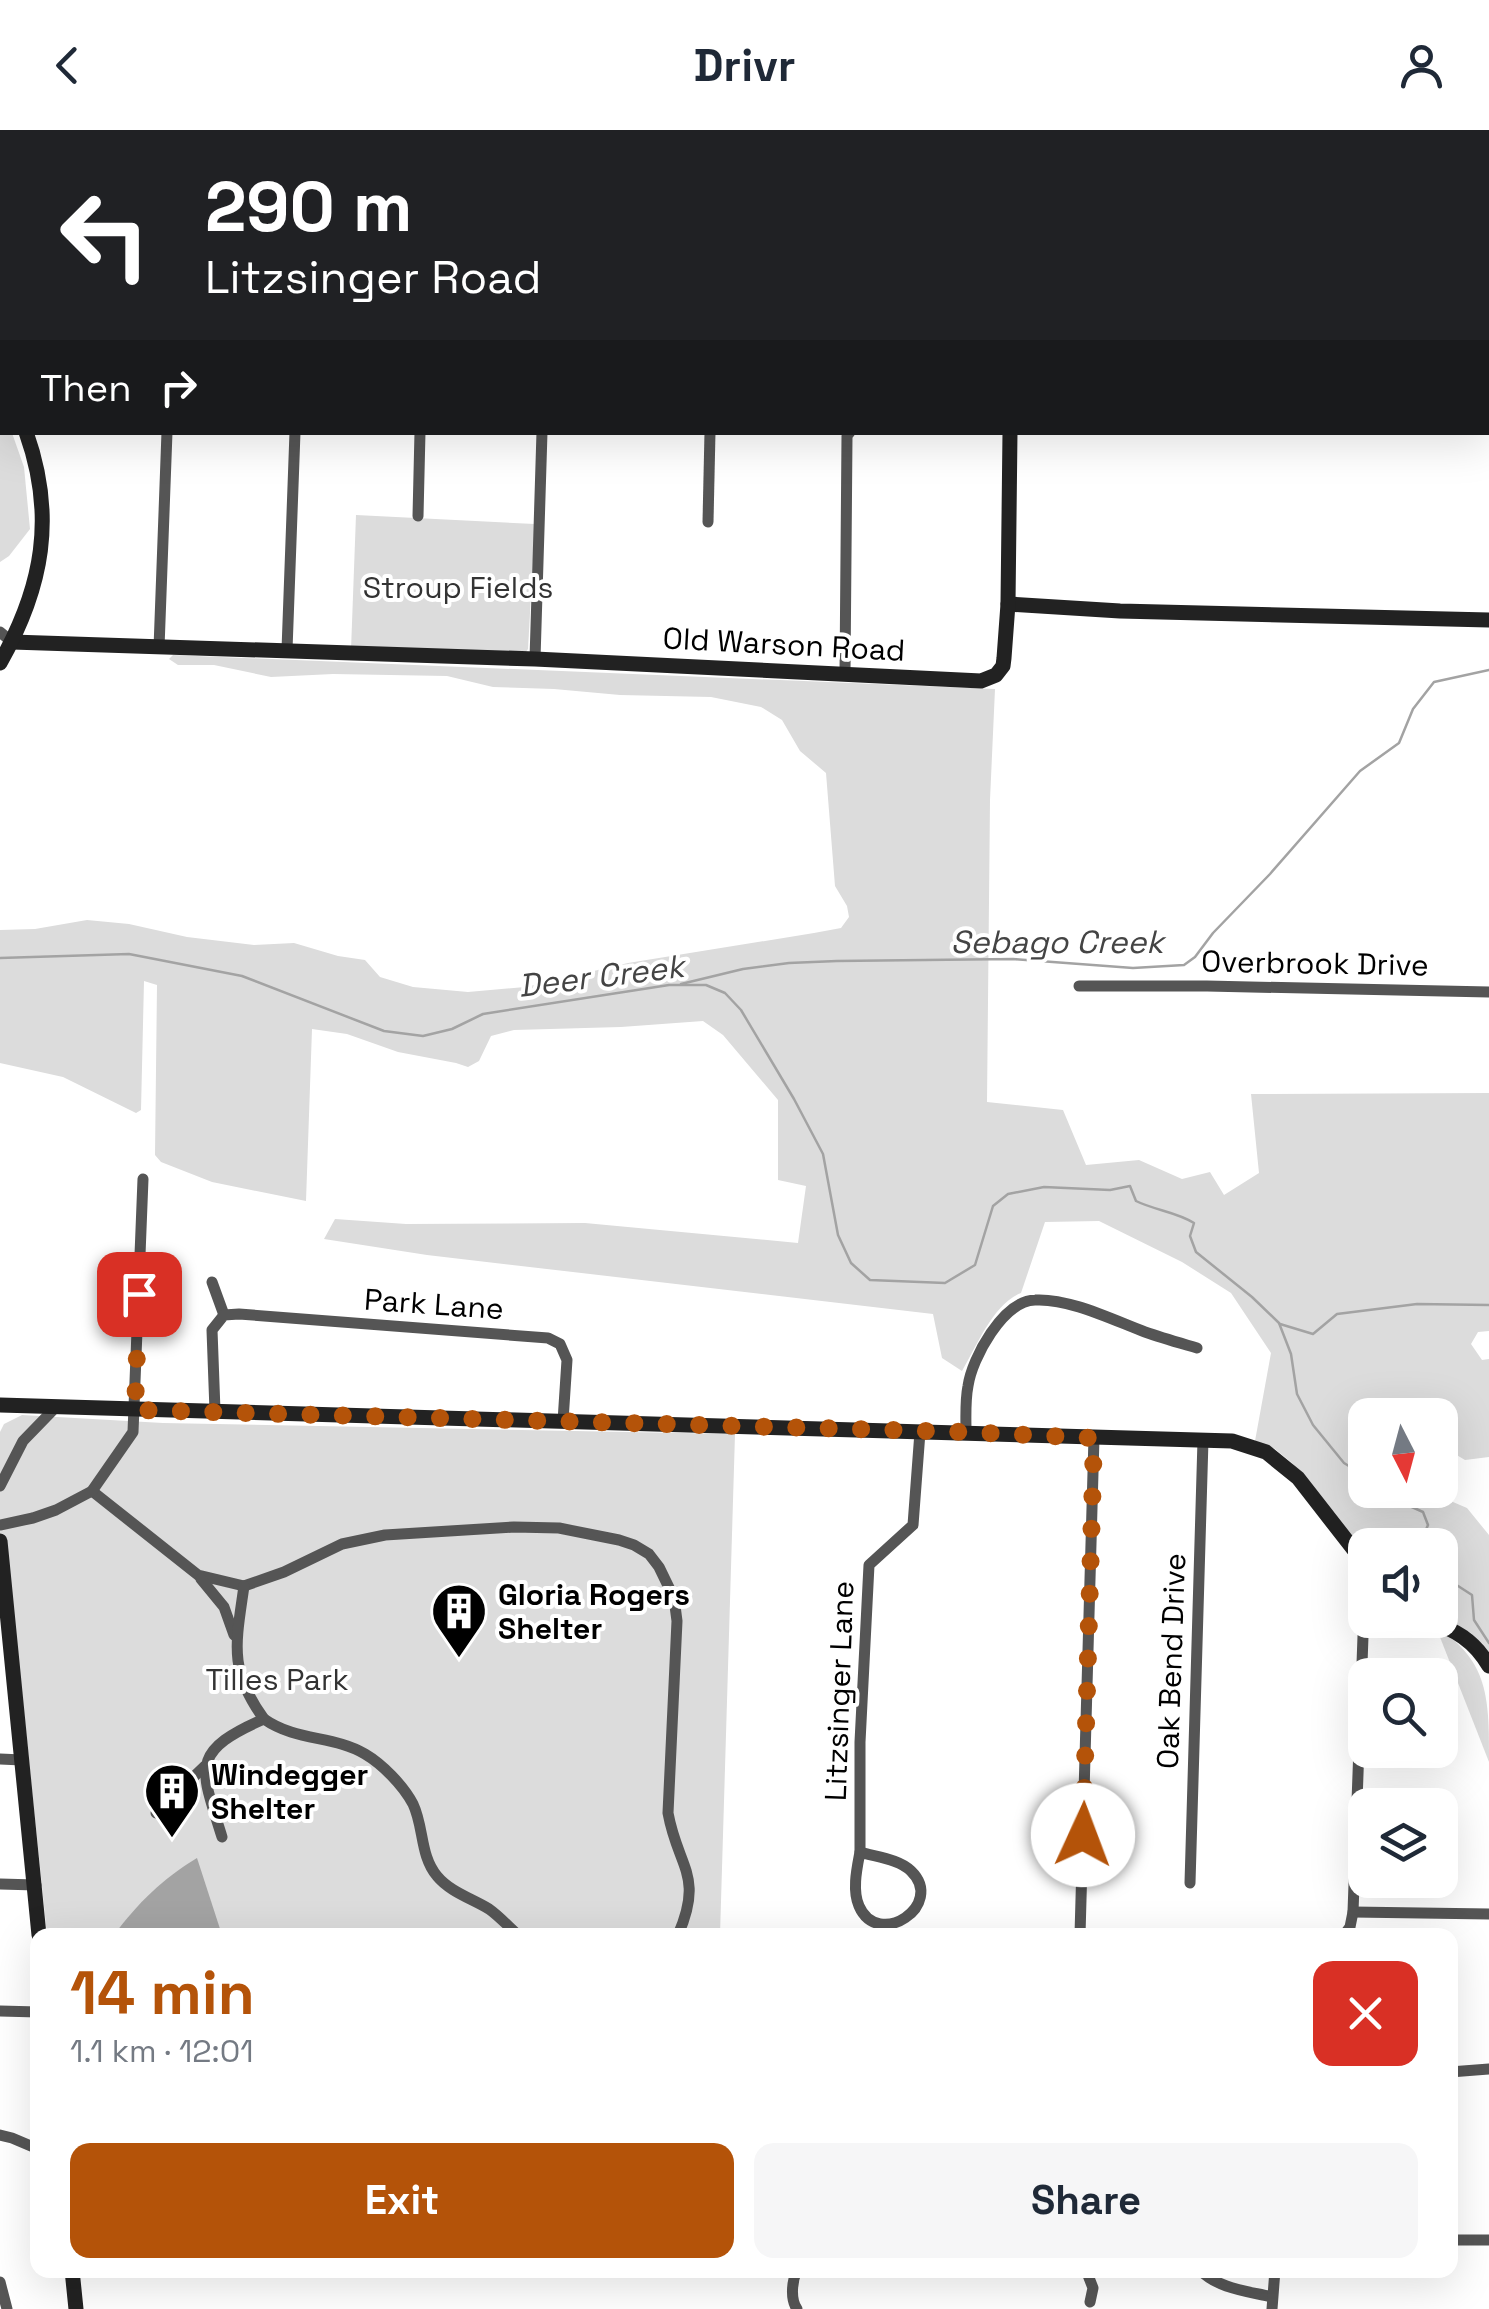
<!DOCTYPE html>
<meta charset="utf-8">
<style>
body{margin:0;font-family:"Space Grotesk",sans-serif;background:#f6f6f7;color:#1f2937;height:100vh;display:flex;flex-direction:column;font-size:38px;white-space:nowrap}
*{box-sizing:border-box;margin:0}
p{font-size:32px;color:#747a83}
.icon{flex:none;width:55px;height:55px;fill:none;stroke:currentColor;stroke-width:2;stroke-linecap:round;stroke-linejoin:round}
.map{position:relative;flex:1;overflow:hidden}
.details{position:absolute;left:30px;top:1798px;width:1428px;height:350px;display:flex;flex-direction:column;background:#fff;border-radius:20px;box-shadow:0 10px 40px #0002}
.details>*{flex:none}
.guide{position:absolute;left:0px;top:0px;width:1490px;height:305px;box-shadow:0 10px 40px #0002;background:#202124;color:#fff;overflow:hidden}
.needle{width:65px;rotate:174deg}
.fabs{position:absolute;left:1348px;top:1268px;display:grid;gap:20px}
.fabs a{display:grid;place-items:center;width:110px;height:110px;border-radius:20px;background:#fff;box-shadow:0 10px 40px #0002;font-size:50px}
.pin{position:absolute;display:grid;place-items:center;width:85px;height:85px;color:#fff;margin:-42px;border-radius:20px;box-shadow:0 5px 15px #0006}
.me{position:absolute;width:110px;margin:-55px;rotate:2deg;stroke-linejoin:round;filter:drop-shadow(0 0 8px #0008)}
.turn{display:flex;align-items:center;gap:35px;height:210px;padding:0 40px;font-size:45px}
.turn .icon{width:130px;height:130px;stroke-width:2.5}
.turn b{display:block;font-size:70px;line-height:85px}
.then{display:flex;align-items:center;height:95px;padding:0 40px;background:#0003;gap:20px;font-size:38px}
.round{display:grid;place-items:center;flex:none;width:105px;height:105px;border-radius:20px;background:#f6f6f7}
.head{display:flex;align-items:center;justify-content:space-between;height:170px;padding:0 40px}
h1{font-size:60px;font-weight:700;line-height:75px;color:#b45309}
.button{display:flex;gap:20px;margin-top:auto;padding:20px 40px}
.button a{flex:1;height:115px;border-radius:20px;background:#b45309;color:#fff;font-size:40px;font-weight:700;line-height:115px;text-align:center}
.button a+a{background:#f6f6f7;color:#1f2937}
header{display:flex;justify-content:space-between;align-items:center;height:130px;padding:0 40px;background:#fff;font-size:45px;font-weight:700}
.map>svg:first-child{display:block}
.green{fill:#dcdcdc}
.water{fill:#a3a3a3}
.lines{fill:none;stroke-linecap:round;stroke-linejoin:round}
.stream{stroke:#a3a3a3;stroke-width:2.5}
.street{stroke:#555;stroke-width:11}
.secondary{stroke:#222;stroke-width:15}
.route{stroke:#b45309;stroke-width:18;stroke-dasharray:0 32.4}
.labels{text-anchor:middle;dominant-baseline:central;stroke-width:8;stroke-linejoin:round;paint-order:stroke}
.park-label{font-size:30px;fill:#333;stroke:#fff}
.street-label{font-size:30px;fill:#000;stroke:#fff}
.poi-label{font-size:30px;font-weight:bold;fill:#000;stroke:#fff;text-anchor:start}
.water-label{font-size:32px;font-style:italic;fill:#444;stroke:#fff}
</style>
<header><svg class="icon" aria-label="back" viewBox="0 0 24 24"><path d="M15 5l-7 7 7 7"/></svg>Drivr<svg class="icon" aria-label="person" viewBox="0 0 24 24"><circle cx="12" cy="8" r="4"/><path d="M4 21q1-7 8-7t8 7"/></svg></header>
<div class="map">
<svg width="1489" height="2179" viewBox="0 0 1489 2179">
<rect width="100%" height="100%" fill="#fff"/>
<g class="green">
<path d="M0,281L2,286V302L12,303L24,337L30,399L9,426L0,432Z"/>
<path d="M356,385L535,394L528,519L523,526L351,520Z"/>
<path d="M173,525L995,559L990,670L987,972L1063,980L1086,1035L1139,1030L1182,1049L1210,1042L1224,1065L1259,1043L1251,964L1489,963V1201L1478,1202L1471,1214L1482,1230L1489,1229V1327L1465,1330L1445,1318L1440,1319V1285H1365V1360H1430L1432,1363L1467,1378L1489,1405V1527L1471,1503L1440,1488V1415H1365V1426L1292,1333L1275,1319L1255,1311L1271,1223L1231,1163L1182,1132L1099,1091L1045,1092L1021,1163C993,1174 977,1216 962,1241L942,1228L933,1184L427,1125L324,1109L335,1089L406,1094L585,1093L798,1113L806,1056L778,1050V970L723,905L703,891L621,897L514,900L491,906L479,931L468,937L456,933L398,922L347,904L312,899L306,1071L212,1052L161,1032L155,1025L157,855L144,851L141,980L136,983L63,947L0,933V800L35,799L87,790L129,794L187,807L254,815L294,813L338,826L365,830L380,847L413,857L468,862L525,857L628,833L814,803L841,798L849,787L847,776L835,756L826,643L800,621L782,590L761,577L711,567L620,565L554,559L493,557L447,546L333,544L271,547L214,535H178L169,529Z"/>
<path d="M22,1285L163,1293L735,1304L720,1805H47L17,1514L0,1411V1302L4,1294Z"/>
<path d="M1436,1497C1489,1531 1489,1568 1489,1632Z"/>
</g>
<path class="water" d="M197,1728L222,1805H114C138,1773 162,1749 197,1728Z"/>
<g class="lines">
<g class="stream">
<path d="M0,828L129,824L242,846L384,901L423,906L452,899L483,884L669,855H706L725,863L741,880L794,969L823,1024L838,1105L851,1133L870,1150L945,1153L975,1135L993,1076L1008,1064L1044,1057L1110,1060L1130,1056L1136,1071C1154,1080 1177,1082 1194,1093L1190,1106L1196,1122L1252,1167L1279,1193L1291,1224L1297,1264L1313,1295L1344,1333L1365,1346"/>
<path d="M681,854L743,839L789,833L837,831L1013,829L1133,838L1184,835L1195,827L1213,803L1270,744L1360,641L1399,613L1413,579L1434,552L1489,540"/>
<path d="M1280,1194L1313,1204L1337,1184L1417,1174L1489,1175"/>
<path d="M1385,1360L1394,1369L1423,1382L1428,1395L1422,1409V1415"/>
<path d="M1440,1440L1455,1454L1472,1465L1474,1490L1489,1513"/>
</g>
<g class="street">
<path d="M39,2V0"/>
<path d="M178,2V0"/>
<path d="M307,2V0"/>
<path d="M552,2V0"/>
<path d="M690,2V0"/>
<path d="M884,2L885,0"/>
<path d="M1249,2V0"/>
<path d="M1396,2V0"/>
<path d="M1488,251H1489"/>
<path d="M418,386L420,302"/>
<path d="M708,392L710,302"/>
<path d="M0,502L12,512"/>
<path d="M159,518L167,302"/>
<path d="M287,520L295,302"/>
<path d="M535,529L542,302"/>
<path d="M845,543L847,306L850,302"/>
<path d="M1079,856H1207L1489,862"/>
<path d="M212,1152L224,1185"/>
<path d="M215,1281L212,1200L224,1185L239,1184L548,1208L560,1214L567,1230L563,1291"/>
<path d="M966,1302C966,1287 965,1271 968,1256C972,1228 1003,1171 1035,1170C1069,1168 1113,1190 1145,1202C1162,1208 1180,1213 1197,1218"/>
<path d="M0,1356L23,1311L56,1277"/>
<path d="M92,1361L198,1445L244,1456L284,1442L342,1414L385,1405L514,1397L559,1398L619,1410L634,1415L649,1424L659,1437L674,1468L677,1491L668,1683C678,1738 704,1745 678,1805"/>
<path d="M0,1395L33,1388L56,1380L92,1361L133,1302L143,1049"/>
<path d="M201,1449L224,1477L234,1505"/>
<path d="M264,1589C297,1612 333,1605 365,1624C382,1634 403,1655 413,1674C424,1697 420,1726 437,1746C450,1762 473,1769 489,1779C499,1786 509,1797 518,1805"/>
<path d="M0,1629L22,1630"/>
<path d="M156,1683L205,1636"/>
<path d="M222,1707C201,1639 188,1622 264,1589C228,1540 236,1513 244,1456"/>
<path d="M860,1722V1612L869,1435L913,1395L920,1302"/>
<path d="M860,1722C876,1727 899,1729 911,1741C946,1775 878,1820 859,1776C852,1760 857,1738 860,1722Z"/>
<path d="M1190,1753L1203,1310"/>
<path d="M0,1754L36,1755"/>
<path d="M1353,1782L1489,1784"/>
<path d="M1080,1805L1094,1307"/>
<path d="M1344,1805L1350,1797L1353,1782L1365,1451"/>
<path d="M0,1881L38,1882"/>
<path d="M1450,1942L1489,1939"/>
<path d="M0,2005L12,2008L38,2019"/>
<path d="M1450,2110H1489"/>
<path d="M1086,2140L1093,2158L1090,2172"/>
<path d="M1200,2140C1219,2159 1247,2161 1272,2167"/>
<path d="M0,2152L7,2179"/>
<path d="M797,2179C790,2169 792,2151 797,2140"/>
<path d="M1272,2179L1275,2140"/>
</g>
<g class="secondary">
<path d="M1018,2V0"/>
<path d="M0,255L2,259"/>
<path d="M1008,474L1120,481L1489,490"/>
<path d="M12,512L535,529L981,551L996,545L1003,536L1004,528L1008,474L1010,302"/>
<path d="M0,533C43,457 56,386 26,302"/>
<path d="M0,1275L1232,1311L1266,1322L1298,1348L1365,1434"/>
<path d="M0,1411L39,1805"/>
<path d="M1428,1490C1455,1500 1474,1510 1489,1536"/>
<path d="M72,2140L76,2179"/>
</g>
</g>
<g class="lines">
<path class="route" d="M139,1164L135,1280L966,1302L1094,1308L1083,1705"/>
</g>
<defs>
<g id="building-pin" transform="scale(2.875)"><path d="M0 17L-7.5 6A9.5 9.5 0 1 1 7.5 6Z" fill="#000" stroke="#fff"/><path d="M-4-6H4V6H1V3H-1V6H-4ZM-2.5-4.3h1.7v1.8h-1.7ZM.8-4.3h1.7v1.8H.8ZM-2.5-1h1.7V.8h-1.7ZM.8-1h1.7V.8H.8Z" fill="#fff"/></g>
</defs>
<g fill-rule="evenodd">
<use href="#building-pin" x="459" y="1481"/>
<use href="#building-pin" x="172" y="1661"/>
</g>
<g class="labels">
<g class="park-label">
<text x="458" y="457">Stroup Fields</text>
<text x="277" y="1549">Tilles Park</text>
</g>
<g class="street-label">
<text transform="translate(784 514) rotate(3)">Old Warson Road</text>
<text transform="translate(1315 833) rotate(1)">Overbrook Drive</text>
<text transform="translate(434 1174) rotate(4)">Park Lane</text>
<text transform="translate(1171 1531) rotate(-88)">Oak Bend Drive</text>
<text transform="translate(839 1561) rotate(-88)">Litzsinger Lane</text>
</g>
<g class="poi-label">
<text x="498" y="1464">Gloria Rogers<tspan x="498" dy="34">Shelter</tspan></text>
<text x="211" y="1644">Windegger<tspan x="211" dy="34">Shelter</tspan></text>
</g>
<g class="water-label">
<text x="1057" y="812">Sebago Creek</text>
<text transform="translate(601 846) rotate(-7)">Deer Creek</text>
</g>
</g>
</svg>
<div class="fabs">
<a><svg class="needle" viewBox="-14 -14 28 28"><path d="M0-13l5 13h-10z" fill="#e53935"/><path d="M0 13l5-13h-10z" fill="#747a83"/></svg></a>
<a><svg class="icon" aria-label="sound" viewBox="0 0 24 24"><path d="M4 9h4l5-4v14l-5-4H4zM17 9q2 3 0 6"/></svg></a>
<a><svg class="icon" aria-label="search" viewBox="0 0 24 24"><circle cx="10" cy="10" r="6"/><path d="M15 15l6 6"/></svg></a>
<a><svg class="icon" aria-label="layers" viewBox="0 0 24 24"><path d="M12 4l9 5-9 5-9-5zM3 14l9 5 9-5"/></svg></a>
</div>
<div class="pin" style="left:139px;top:1164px;background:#d93025"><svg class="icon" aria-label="arrive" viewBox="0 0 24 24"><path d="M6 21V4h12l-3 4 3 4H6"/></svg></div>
<svg class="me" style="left:1083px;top:1705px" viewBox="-20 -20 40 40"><circle r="19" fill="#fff"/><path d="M0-13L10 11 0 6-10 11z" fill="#b45309"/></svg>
<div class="guide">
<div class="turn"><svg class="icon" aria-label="left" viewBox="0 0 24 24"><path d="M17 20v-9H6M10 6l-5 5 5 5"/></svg><div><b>290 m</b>Litzsinger Road</div></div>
<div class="then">Then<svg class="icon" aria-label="right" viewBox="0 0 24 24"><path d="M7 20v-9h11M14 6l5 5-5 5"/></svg></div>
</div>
<section class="details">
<div class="head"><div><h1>14 min</h1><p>1.1 km · 12:01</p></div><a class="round" style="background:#d93025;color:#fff"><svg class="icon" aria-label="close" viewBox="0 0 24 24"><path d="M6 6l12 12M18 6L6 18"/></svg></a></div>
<div class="button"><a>Exit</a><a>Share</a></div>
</section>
</div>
